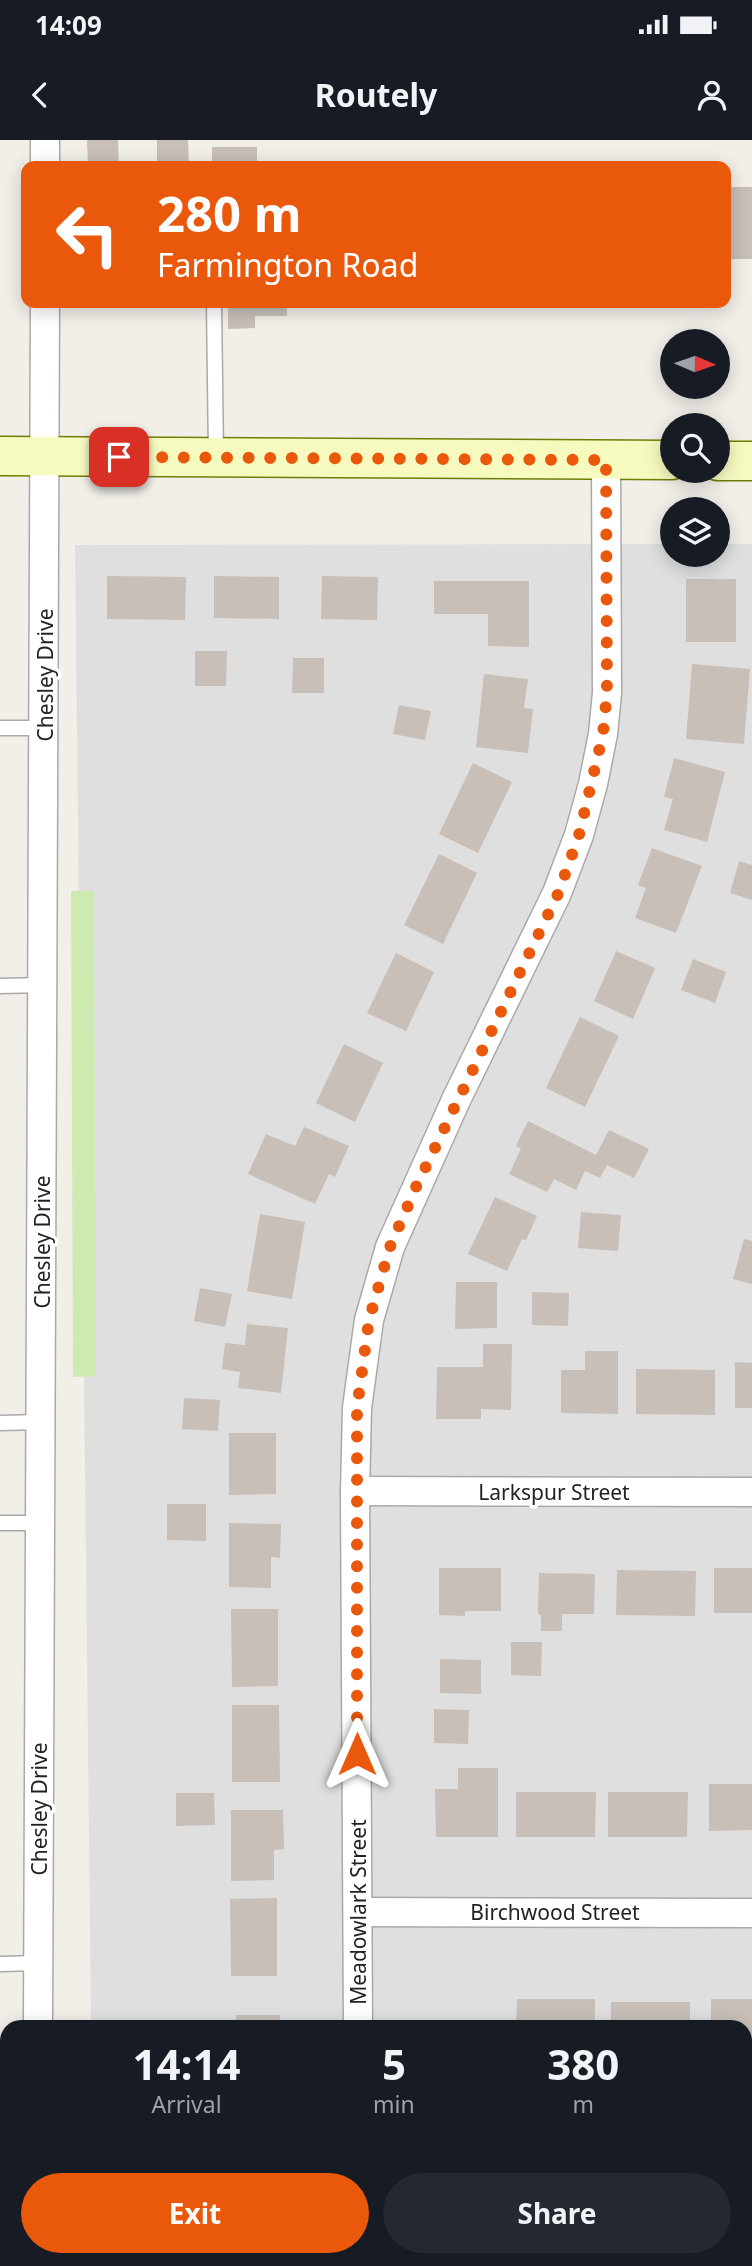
<!DOCTYPE html>
<style>
body{margin:0;font-family:"Noto Sans",sans-serif;background:#242831;color:#f1f3f6;height:100vh;display:flex;flex-direction:column;font-size:26px;white-space:nowrap}
*{box-sizing:border-box;margin:0}
p{font-size:23px;color:#9ea1a6}
.icon{flex:none;width:38px;height:38px;fill:none;stroke:currentColor;stroke-width:2;stroke-linecap:round;stroke-linejoin:round}
.map{position:relative;flex:1;overflow:hidden}
.sheet{position:absolute;left:0px;top:1880px;width:752px;height:247px;display:flex;flex-direction:column;background:#171b24;border-radius:21px 21px 0 0;box-shadow:0 4px 18px #0003}
.sheet>*{flex:none}
.banner{position:absolute;left:21px;top:21px;width:710px;height:147px;border-radius:14px;box-shadow:0 4px 18px #0003;background:#ea580c;color:#fff;overflow:hidden}
.needle{width:46px;rotate:92deg}
.controls{position:absolute;left:660px;top:189px;display:grid;gap:14px}
.controls a{display:grid;place-items:center;width:70px;height:70px;border-radius:50%;background:#171b24;box-shadow:0 4px 18px #0003;font-size:35px}
.pin{position:absolute;display:grid;place-items:center;width:60px;height:60px;color:#fff;margin:-30px;border-radius:14px;box-shadow:0 4px 10px #0006}
.me{position:absolute;width:77px;margin:-38px;rotate:0deg;stroke-linejoin:round;filter:drop-shadow(0 0 5px #0008)}
.turn{display:flex;align-items:center;gap:24px;height:147px;padding:0 21px;font-size:32px}
.turn .icon{width:91px;height:91px;stroke-width:2.5}
.turn b{display:block;font-size:49px;line-height:60px}
.eta{display:flex;justify-content:space-evenly;align-items:center;height:119px;text-align:center}
.eta b{font-size:42px;font-weight:700;line-height:49px}
.cta{display:flex;gap:14px;margin-top:auto;padding:14px 21px}
.cta a{flex:1;height:80px;border-radius:42px;background:#ea580c;color:#fff;font-size:28px;font-weight:700;line-height:80px;text-align:center}
.cta a+a{background:#242831;color:#f1f3f6}
.status{display:flex;justify-content:space-between;align-items:center;height:49px;padding:0 35px;background:#171b24;direction:ltr}
.status svg{height:19px;fill:currentColor}
header{display:flex;justify-content:space-between;align-items:center;height:91px;padding:0 21px;background:#171b24;font-size:32px;font-weight:700}
.map>svg:first-child{display:block}
.residential{fill:#e0dfdf}
.grass{fill:#cdebb0}
.building{fill:#c7bfb8}
.lines{fill:none;stroke-linecap:round;stroke-linejoin:round}
.service-casing{stroke:#a9a9a9;stroke-width:17}
.minor-casing{stroke:#a9a9a9;stroke-width:31}
.secondary-casing{stroke:#707d05;stroke-width:41}
.service{stroke:#fff;stroke-width:14}
.minor{stroke:#fff;stroke-width:28}
.secondary{stroke:#f7fabf;stroke-width:38}
.route{stroke:#ea580c;stroke-width:12;stroke-dasharray:0 21.6}
.labels{text-anchor:middle;dominant-baseline:central;stroke-width:7;stroke-linejoin:round;paint-order:stroke}
.street-label{font-size:21px;fill:#222;stroke:#fff}
</style>
<div class="status"><b>14:09</b><svg viewBox="0 0 49 12"><path d="M0 12V9h3v3zM5 12V6h3v6zM10 12V3h3v9zM15 12V0h3v12zM26 1h20v11H26zM47 4h2v5h-2z"/></svg></div>
<header><svg class="icon" aria-label="back" viewBox="0 0 24 24"><path d="M15 5l-7 7 7 7"/></svg>Routely<svg class="icon" aria-label="person" viewBox="0 0 24 24"><circle cx="12" cy="8" r="4"/><path d="M4 21q1-7 8-7t8 7"/></svg></header>
<div class="map">
<svg width="752" height="2126" viewBox="0 0 752 2126">
<rect width="100%" height="100%" fill="#f2efe9"/>
<path class="residential" d="M672,404V415H718V404H752V2126H93V2119H746V1886H91L75,405Z"/>
<path class="grass" d="M71,751H94L96,1236L73,1237Z"/>
<g class="building">
<path d="M87,0H118L119,26H88Z"/>
<path d="M157,0H188L189,26H157Z"/>
<rect x="212" y="7" width="45" height="19"/>
<rect x="726" y="47" width="26" height="72"/>
<path d="M228,163H287V176H255V188L228,189Z"/>
<path d="M107,436L186,437L185,480L107,479Z"/>
<path d="M214,436L279,437V479L214,478Z"/>
<path d="M322,436L378,437L377,480L321,479Z"/>
<rect x="686" y="439" width="50" height="63"/>
<path d="M434,441H529V507L488,506V474H434Z"/>
<path d="M195,511H227L226,546H195Z"/>
<path d="M293,518H324V553H292Z"/>
<path d="M692,524L750,529L744,604L686,599Z"/>
<path d="M484,534L528,539L524,568L533,569L528,613L476,607Z"/>
<path d="M399,565L431,571L425,600L393,594Z"/>
<path d="M674,618L725,632L707,702L664,690L673,659L664,657Z"/>
<path d="M473,623L512,642L478,713L439,694Z"/>
<path d="M652,708L702,726L676,793L635,778L646,748L638,745Z"/>
<path d="M439,714L477,733L443,804L404,785Z"/>
<path d="M739,721L752,725V760L730,753Z"/>
<path d="M616,811L655,828L633,879L594,861Z"/>
<path d="M396,813L434,832L406,891L367,873Z"/>
<path d="M693,819L726,832L715,863L681,850Z"/>
<path d="M580,877L619,896L585,967L546,948Z"/>
<path d="M344,904L383,923L355,982L316,963Z"/>
<path d="M528,981L596,1015L609,990L649,1009L634,1038L607,1025L600,1038L585,1031L576,1050L554,1039L547,1052L509,1034L521,1009L516,1006Z"/>
<path d="M304,987L349,1006L335,1037L329,1034L315,1064L248,1034L266,994L295,1006Z"/>
<path d="M495,1057L537,1076L526,1100L522,1099L507,1131L468,1114Z"/>
<path d="M581,1072L621,1075L618,1111L578,1108Z"/>
<path d="M260,1074L305,1082L292,1159L247,1151Z"/>
<path d="M744,1099L752,1101V1144L733,1139Z"/>
<path d="M456,1142H497V1188L455,1189Z"/>
<path d="M200,1148L232,1154L225,1187L194,1181Z"/>
<path d="M532,1152L569,1153L568,1186L532,1185Z"/>
<path d="M247,1184L288,1188L281,1253L238,1248L240,1232L222,1229L225,1203L245,1205Z"/>
<path d="M483,1204H512L511,1270L481,1269V1279H436L437,1227H483Z"/>
<path d="M585,1211H618V1274L561,1273V1230H585Z"/>
<path d="M735,1222L752,1223V1268H735Z"/>
<path d="M636,1229L715,1230V1275L636,1274Z"/>
<path d="M184,1258L220,1260L218,1291L182,1289Z"/>
<path d="M229,1293H276V1354L229,1355Z"/>
<path d="M167,1364H206V1401L167,1400Z"/>
<path d="M229,1383L281,1384L280,1418L271,1417V1448L229,1447Z"/>
<path d="M439,1428H501V1471H465V1476L439,1475Z"/>
<rect x="714" y="1428" width="38" height="45"/>
<path d="M617,1430L696,1431L695,1476L616,1475Z"/>
<path d="M539,1433L595,1434L594,1474H562V1491H541V1475L538,1474Z"/>
<path d="M231,1469H278V1546L232,1547Z"/>
<path d="M511,1502H542L541,1536L511,1535Z"/>
<path d="M440,1519L481,1520V1554L440,1553Z"/>
<path d="M232,1565H279L280,1642H232Z"/>
<path d="M434,1569L469,1570L468,1604L434,1603Z"/>
<path d="M458,1628H498V1697H436L435,1649H458Z"/>
<path d="M709,1644H752V1690L709,1691Z"/>
<path d="M516,1652H596L595,1697H516Z"/>
<path d="M608,1652H688L687,1697H608Z"/>
<path d="M176,1653H214L215,1685L176,1686Z"/>
<path d="M231,1670H283L284,1709L274,1710V1740L231,1741Z"/>
<path d="M277,1758V1836H231L230,1759Z"/>
<path d="M517,1859H595V1886H516Z"/>
<path d="M711,1859H752V1904H746V1886H711Z"/>
<rect x="611" y="1862" width="79" height="24"/>
<rect x="236" y="1875" width="44" height="11"/>
<rect x="746" y="2070" width="6" height="45"/>
<rect x="232" y="2119" width="44" height="7"/>
</g>
<g class="lines">
<g class="service-casing">
<g id="service">
<path d="M214,163L216,316"/>
<path d="M0,588H44"/>
<path d="M0,846L43,845"/>
<path d="M0,1283L41,1282"/>
<path d="M0,1383H41"/>
<path d="M0,1824L39,1823"/>
<path d="M0,1912H7"/>
</g>
</g>
<g class="minor-casing">
<g id="minor">
<path d="M45,0V26"/>
<path d="M355,1351L752,1352"/>
<path d="M358,1772L752,1773"/>
<path d="M38,1886L45,163"/>
<path d="M358,1886L355,1351L357,1268L369,1180L390,1107L456,960L557,753L579,695L593,644L603,594L607,553L606,320"/>
<path d="M360,2119V2126"/>
<path d="M37,2126V2119"/>
</g>
</g>
<g class="secondary-casing">
<g id="secondary">
<path d="M0,316L672,320"/>
<path d="M718,321H752"/>
</g>
</g>
<use href="#service" class="service"/>
<use href="#minor" class="minor"/>
<use href="#secondary" class="secondary"/>
</g>
<g class="lines">
<path class="route" d="M119,317L606,320L607,553L603,594L579,695L558,754L416,1047L390,1107L369,1180L357,1268V1614"/>
</g>
<g class="labels">
<g class="street-label">
<text transform="translate(45 535) rotate(-90)">Chesley Drive</text>
<text transform="translate(42 1102) rotate(-90)">Chesley Drive</text>
<text x="554" y="1352">Larkspur Street</text>
<text transform="translate(39 1669) rotate(-90)">Chesley Drive</text>
<text transform="translate(358 1772) rotate(-90)">Meadowlark Street</text>
<text x="555" y="1772">Birchwood Street</text>
</g>
</g>
</svg>
<div class="controls">
<a><svg class="needle" viewBox="-14 -14 28 28"><path d="M0-13l5 13h-10z" fill="#e53935"/><path d="M0 13l5-13h-10z" fill="#9ea1a6"/></svg></a>
<a><svg class="icon" aria-label="search" viewBox="0 0 24 24"><circle cx="10" cy="10" r="6"/><path d="M15 15l6 6"/></svg></a>
<a><svg class="icon" aria-label="layers" viewBox="0 0 24 24"><path d="M12 4l9 5-9 5-9-5zM3 14l9 5 9-5"/></svg></a>
</div>
<div class="pin" style="left:119px;top:317px;background:#d93025"><svg class="icon" aria-label="arrive" viewBox="0 0 24 24"><path d="M6 21V4h12l-3 4 3 4H6"/></svg></div>
<svg class="me" style="left:357px;top:1614px" viewBox="-20 -20 40 40"><path d="M0-17L14 15 0 8-14 15z" fill="#ea580c" stroke="#fff" stroke-width="4"/></svg>
<div class="banner">
<div class="turn"><svg class="icon" aria-label="left" viewBox="0 0 24 24"><path d="M17 20v-9H6M10 6l-5 5 5 5"/></svg><div><b>280 m</b>Farmington Road</div></div>
</div>
<section class="sheet">
<div class="eta">
<div><b>14:14</b><p>Arrival</p></div>
<div><b>5</b><p>min</p></div>
<div><b>380</b><p>m</p></div>
</div>
<div class="cta"><a>Exit</a><a>Share</a></div>
</section>
</div>
